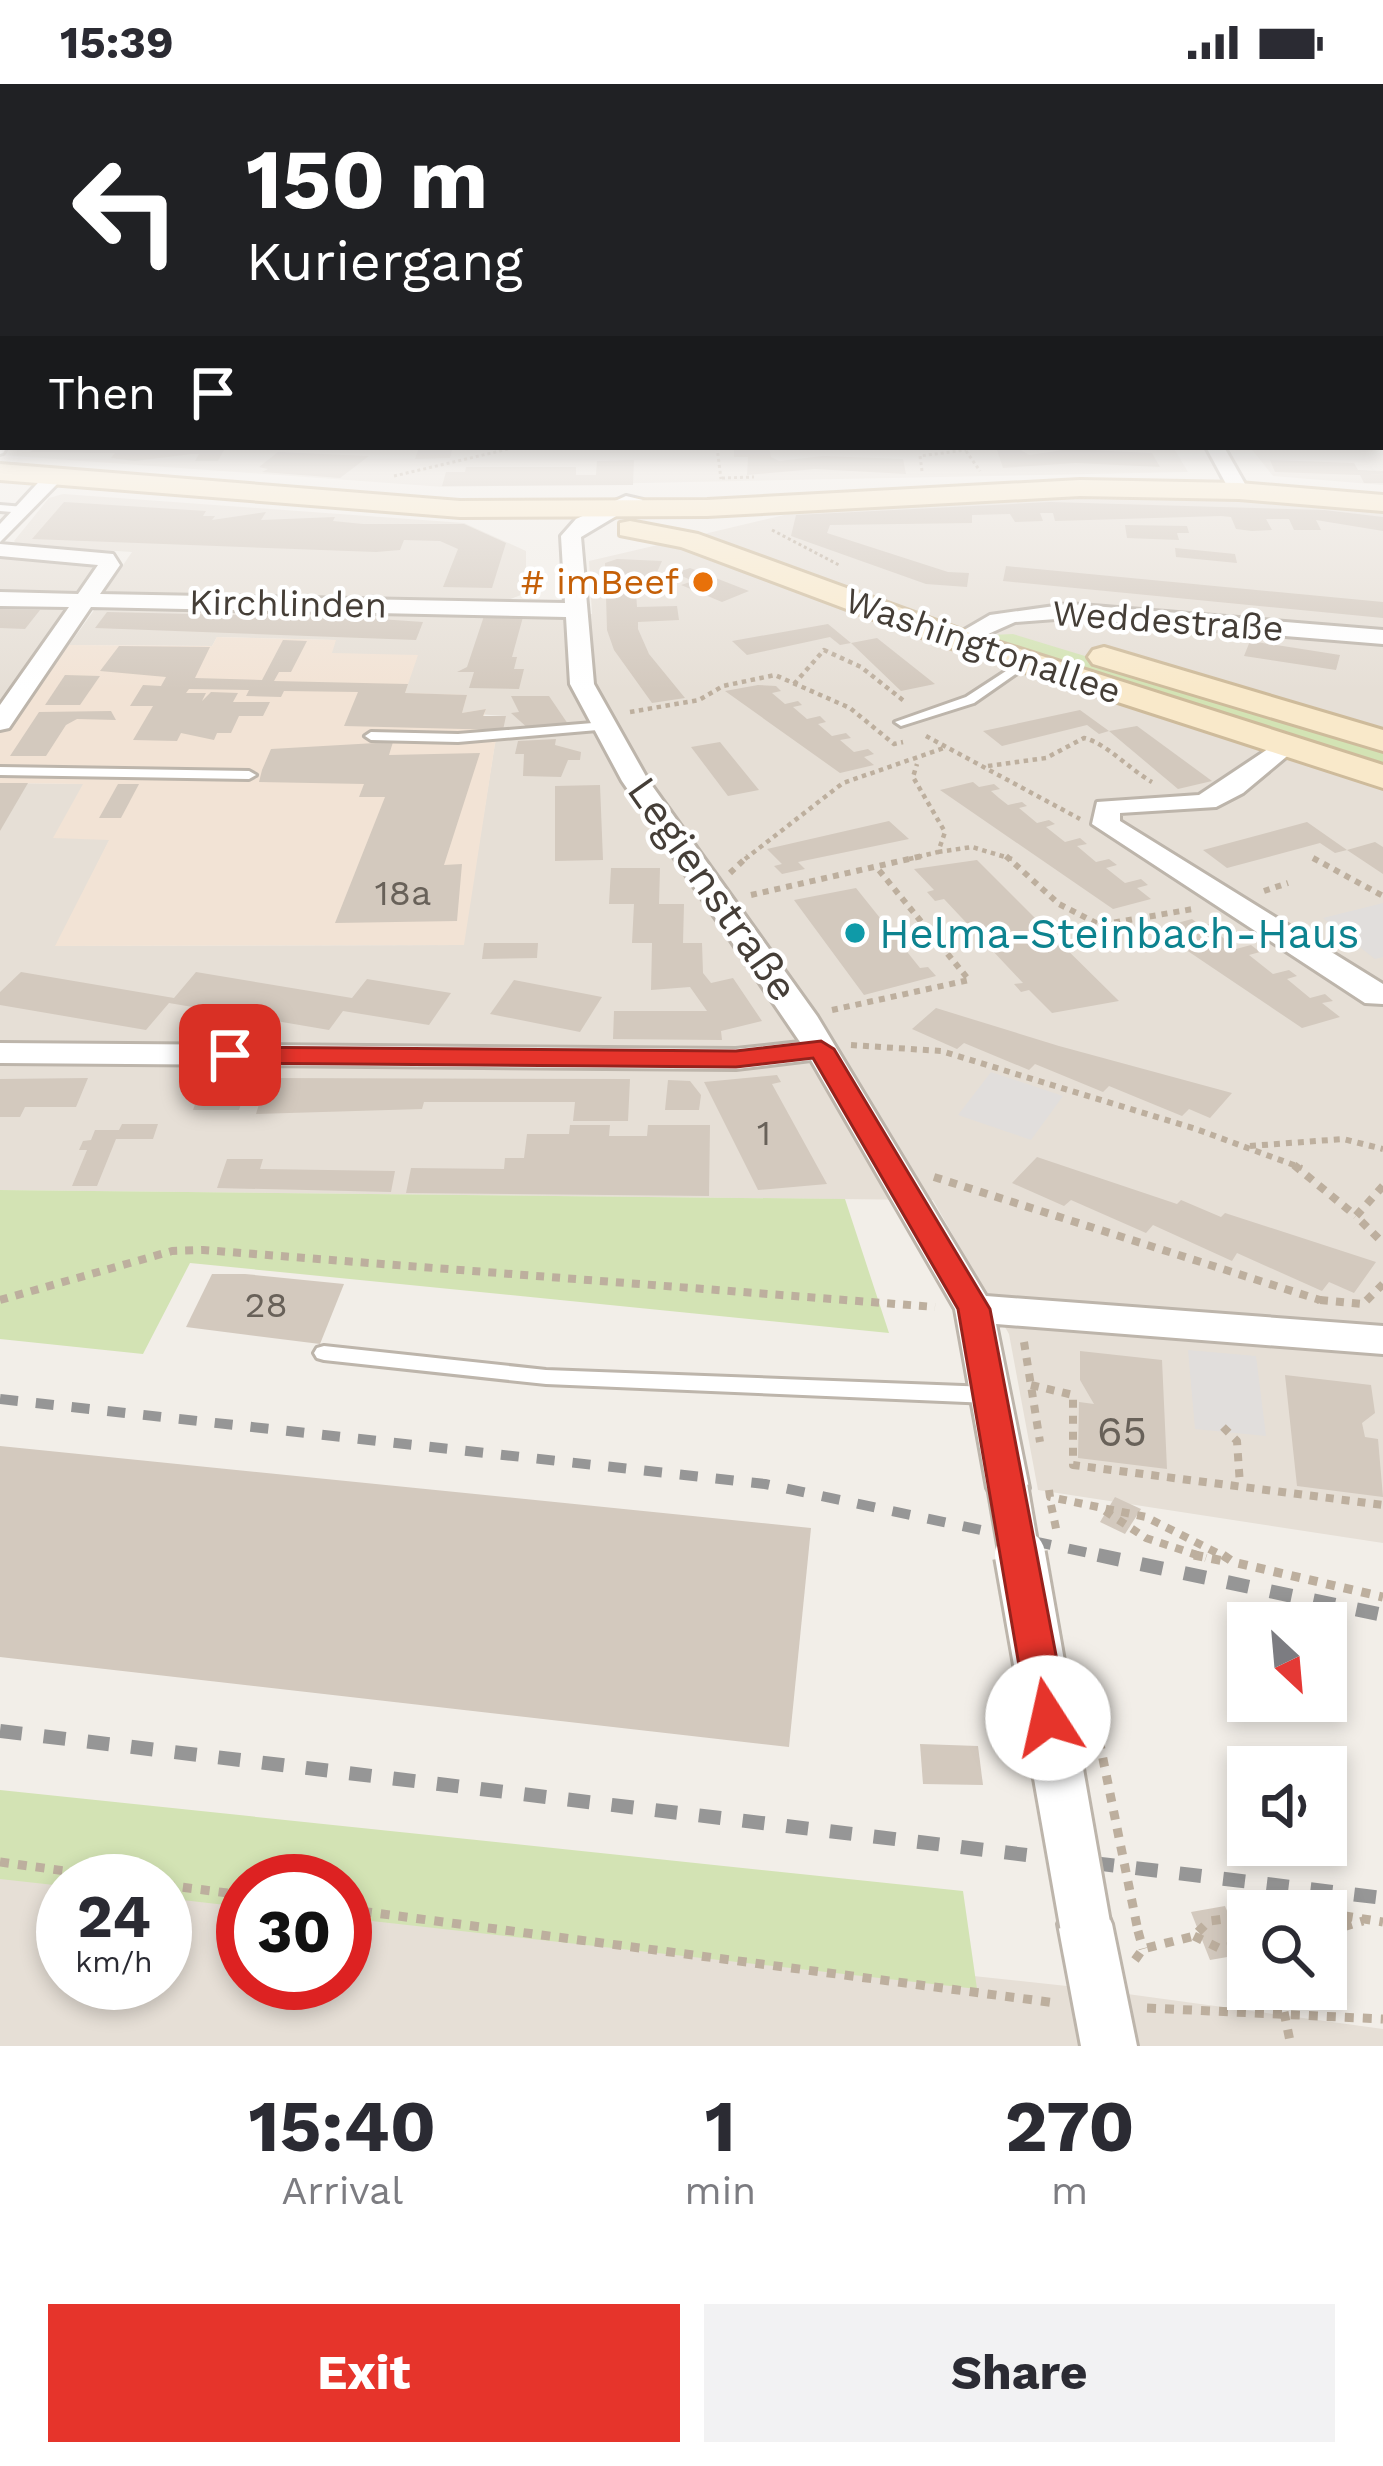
<!DOCTYPE html>
<meta charset="utf-8">
<style>
body{margin:0;font-family:"Work Sans",sans-serif;background:#f2f2f3;color:#2b2b33;height:100vh;display:flex;flex-direction:column;font-size:45px;white-space:nowrap}
*{box-sizing:border-box;margin:0}
p{font-size:39px;color:#7c7c81}
.icon{flex:none;width:66px;height:66px;fill:none;stroke:currentColor;stroke-width:2;stroke-linecap:round;stroke-linejoin:round}
.map{position:relative;height:1962px;overflow:hidden}
.drawer{display:flex;flex-direction:column;background:#fff;flex:1}
.drawer>*{flex:none}
.top-card{position:absolute;left:0px;top:0px;width:1383px;height:366px;box-shadow:0 6px 18px #0003;background:#202124;color:#fff;overflow:hidden}
.needle{width:78px;rotate:154deg}
.fabs{position:absolute;left:1227px;top:1518px;display:grid;gap:24px}
.fabs a{display:grid;place-items:center;width:120px;height:120px;border-radius:0px;background:#fff;box-shadow:0 6px 18px #0003;font-size:60px}
.speed{position:absolute;left:36px;top:1770px;display:flex;gap:24px;font-size:60px;font-weight:700;text-align:center}
.speed>*{display:grid;place-content:center;width:156px;height:156px;border-radius:50%;background:#fff;box-shadow:0 6px 18px #0003;line-height:1}
.speed small{font-size:30px;font-weight:400}
.speed .limit{border:18px solid #d22;background:#fff;color:#111}
.pin{position:absolute;display:grid;place-items:center;width:102px;height:102px;color:#fff;margin:-51px;border-radius:24px;box-shadow:0 6px 18px #0006}
.me{position:absolute;width:132px;margin:-66px;rotate:350deg;stroke-linejoin:round;filter:drop-shadow(0 0 9px #0008)}
.turn{display:flex;align-items:center;gap:42px;height:252px;padding:0 48px;font-size:54px}
.turn .icon{width:156px;height:156px;stroke-width:2.5}
.turn b{display:block;font-size:84px;line-height:102px}
.then{display:flex;align-items:center;height:114px;padding:0 48px;background:#0003;gap:24px;font-size:45px}
.eta{display:flex;justify-content:space-evenly;align-items:center;height:204px;text-align:center}
.eta b{font-size:72px;font-weight:700;line-height:84px}
.cta{display:flex;gap:24px;margin-top:auto;padding:24px 48px}
.cta a{flex:1;height:138px;border-radius:0px;background:#e6342b;color:#fff;font-size:48px;font-weight:700;line-height:138px;text-align:center}
.cta a+a{background:#f2f2f3;color:#2b2b33}
.status{display:flex;justify-content:space-between;align-items:center;height:84px;padding:0 60px;background:#fff;direction:ltr}
.status svg{height:33px;fill:currentColor}
.map>svg:first-child{display:block}
.residential{fill:#e6dfd6}
.commercial{fill:#f2e3d5}
.green{fill:#d3e3b4}
.parking{fill:#e1dedc}
.building{fill:#d3c9be}
.lines{fill:none;stroke-linecap:round;stroke-linejoin:round}
.lane-casing{stroke:#bdb5ab;stroke-width:6}
.street-casing{stroke:#bdb5ab;stroke-width:6}
.secondary-casing{stroke:#cebb9b;stroke-width:6}
.path-far4{stroke:#bdaf9e;stroke-width:3;stroke-dasharray:3 3;stroke-linecap:butt}
.path-far3{stroke:#bdaf9e;stroke-width:4.5;stroke-dasharray:4.5 4.5;stroke-linecap:butt}
.path-far2{stroke:#bdaf9e;stroke-width:6;stroke-dasharray:6 6;stroke-linecap:butt}
.path-far1{stroke:#bdaf9e;stroke-width:8;stroke-dasharray:8 8;stroke-linecap:butt}
.path{stroke:#bdaf9e;stroke-width:9;stroke-dasharray:9 9;stroke-linecap:butt}
.lane{fill:#fff;fill-rule:evenodd}
.street{fill:#fff;fill-rule:evenodd}
.secondary{fill:#f9e9ca;fill-rule:evenodd}
.rail-far1{stroke:#969696;stroke-width:10;stroke-dasharray:18 18;stroke-linecap:butt}
.rail{stroke:#969696;stroke-width:14;stroke-dasharray:22 22;stroke-linecap:butt}
.street-bridge-far1-casing{stroke:#bdb5ab;stroke-width:45;stroke-linecap:butt}
.street-bridge-casing{stroke:#bdb5ab;stroke-width:56;stroke-linecap:butt}
.path-bridge-far1{stroke:#bdaf9e;stroke-width:8;stroke-dasharray:8 8;stroke-linecap:butt}
.path-bridge{stroke:#bdaf9e;stroke-width:9;stroke-dasharray:9 9;stroke-linecap:butt}
.street-bridge-far1{stroke:#fff;stroke-width:39}
.street-bridge{stroke:#fff;stroke-width:50}
.route{fill:#e6342b;stroke:#96221c;stroke-width:3}
.food-dot{fill:#e8710a;stroke:#fff;stroke-width:4.5}
.culture-dot{fill:#0f9aa8;stroke:#fff;stroke-width:4.5}
.labels{text-anchor:middle;dominant-baseline:central;stroke-width:9;stroke-linejoin:round;paint-order:stroke}
.far-food-label{font-size:36px;fill:#c56008;stroke:#fff;text-anchor:end}
.far-street-label{font-size:36px;fill:#453e37;stroke:#fff}
.number-label{font-size:36px;fill:#686159}
.street-label{font-size:42px;fill:#453e37;stroke:#fff}
.culture-label{font-size:42px;fill:#0d838f;stroke:#fff;text-anchor:start}
.near-number-label{font-size:42px;fill:#686159}
</style>
<div class="status"><b>15:39</b><svg viewBox="0 0 49 12"><path d="M0 12V9h3v3zM5 12V6h3v6zM10 12V3h3v9zM15 12V0h3v12zM26 1h20v11H26zM47 4h2v5h-2z"/></svg></div>
<div class="map">
<svg width="1383" height="1962" viewBox="0 0 1383 1962">
<rect width="100%" height="100%" fill="#f2eee8"/>
<g class="residential">
<path d="M0,332L3,363H1173L1188,388L444,403L0,371Z"/>
<path d="M1250,363L1383,364V401L1273,392Z"/>
<path d="M63,410L464,439L526,467V509L503,518L104,509L132,468L18,461L14,457L49,414Z"/>
<path d="M1071,413L1244,416L1383,428V1459L1038,1406L1009,1250L933,1116L0,1106V699L84,700L110,755L56,862L463,861L495,659L505,632L462,629L405,609L330,569L335,556L217,553L212,562L69,561L97,522L592,530L589,477L692,453L723,456L704,450L797,428Z"/>
<path d="M0,472L98,481L0,620Z"/>
<path d="M0,1788L63,1797V1899H165V1806L243,1814V1899H345V1825L1076,1903L1383,1945V1962H0Z"/>
</g>
<path class="commercial" d="M217,553L336,556L332,569L418,571L405,609L467,611L462,629L486,625L484,632H506L495,660L464,861L55,862L109,756L53,754L83,700L0,699V646L69,561L212,562Z"/>
<g class="green">
<path d="M1013,550L1383,663V680L986,559L991,551Z"/>
<path d="M0,1106L845,1115L889,1249L190,1179L143,1270L0,1255Z"/>
<path d="M0,1706L963,1807L977,1905L345,1834V1797H243V1823L165,1814V1797H63V1802L0,1795Z"/>
</g>
<g class="parking">
<path d="M1383,819V873L1375,875L1323,834Z"/>
<path d="M991,988L1063,1012L1031,1056L958,1031Z"/>
<path d="M1188,1266L1256,1272L1266,1352L1195,1345Z"/>
</g>
<g class="building">
<path d="M38,363H215L224,366L218,377H195L199,370H192L135,377L111,374L115,369L30,368Z"/>
<path d="M419,363H453L450,374L415,375Z"/>
<path d="M734,363H769L771,373L779,377L823,372L903,375L906,390L815,385L747,391L748,373H734Z"/>
<path d="M996,363H1016L1029,371L1070,365L1152,369L1160,383L1076,379L1003,384Z"/>
<path d="M278,368L369,372L340,394L262,388L268,385L259,383Z"/>
<path d="M634,376L633,401L442,402L446,388H465L466,383H576V391H596L597,377Z"/>
<path d="M1270,376L1354,379L1358,386L1383,387V399H1364L1360,391L1275,388Z"/>
<path d="M64,418L206,427L203,432H215L212,436L266,428L261,436L335,433L333,437L363,440H464L506,459L492,504L443,503L458,465L440,457L404,456L400,466L376,468L32,455Z"/>
<path d="M1050,418L1324,426L1383,433V447L1316,436L1321,446H1294L1289,435H1266L1272,446L1252,447L1236,445L1231,433L1221,432L1055,437L1053,429H1040L1043,437L1015,438L1010,430L972,431V439L830,441L827,449L948,488L969,489L967,503L926,500L791,452L796,431Z"/>
<path d="M1125,441L1187,442L1189,449H1177L1179,456L1127,454Z"/>
<path d="M1175,464L1235,470L1237,479L1176,473Z"/>
<path d="M617,475L662,477L654,495H635L637,523L677,522L679,536L638,538V545L649,570L685,614L652,619L614,566L607,546L605,479Z"/>
<path d="M1006,482L1383,518V534L1003,497Z"/>
<path d="M690,484L749,507L722,518L681,501L693,497L675,489Z"/>
<path d="M0,525L40,526L25,545L0,544Z"/>
<path d="M107,528L365,534L423,538L416,556L95,544Z"/>
<path d="M484,532L523,533L512,573H517L514,585H524L519,605L469,604L474,588H457L467,583Z"/>
<path d="M828,540L851,559L877,554L935,600L901,607L851,559L840,561L830,553L747,571L732,557Z"/>
<path d="M283,556L307,557L291,588H279L274,597L408,600L405,609L467,611L462,629L486,625L483,632H506L503,646L344,642L358,608L284,607L281,613L246,612L249,606L189,605L186,609H206L202,617L211,608L238,609L233,618H270L263,632H239L231,649H217L214,656L181,649L177,657L133,656L153,622H130L143,601L161,602L166,593L100,587L119,562L210,563L195,594L262,596Z"/>
<path d="M1250,557L1340,571L1336,586L1244,572Z"/>
<path d="M65,591L100,592L80,621H45Z"/>
<path d="M758,601L776,602L781,607L772,609L785,620L798,617L802,621L793,623L807,635L820,632L826,638L818,640L832,652L846,649L851,654L840,656L854,668L868,665L874,670L864,673L874,681L840,689L725,607Z"/>
<path d="M511,612H549L568,640L530,646L511,629L519,628Z"/>
<path d="M1080,626L1109,647L1099,650L1087,641L1002,662L983,647Z"/>
<path d="M111,627L116,636L77,635L66,641L46,672H10L39,628Z"/>
<path d="M1137,642L1212,697L1178,705L1109,647Z"/>
<path d="M556,655L555,661L581,668L580,676H568L561,693L523,692L524,670H515L518,657Z"/>
<path d="M393,658L389,671L480,669L444,781L462,780L457,837L335,839L385,713H359L364,700L259,698L262,686L271,665Z"/>
<path d="M720,658L759,706L728,712L691,663Z"/>
<path d="M973,698L979,703L994,700L1000,705L991,707L999,714L1008,721L1022,718L1027,722L1019,724L1037,739L1049,736L1055,740L1046,743L1065,758L1080,754L1087,760L1077,762L1096,778L1109,775L1117,781L1106,784L1125,799L1141,795L1148,801L1137,804L1151,815L1113,825L940,706Z"/>
<path d="M0,699H28L0,747Z"/>
<path d="M118,700H139L121,734H99Z"/>
<path d="M600,701L603,776L555,777V702Z"/>
<path d="M889,737L909,755L798,778L805,785L782,790L774,782L782,780L767,765Z"/>
<path d="M1307,738L1347,766L1335,769L1320,759L1227,784L1203,766Z"/>
<path d="M1375,758L1383,763V790L1347,766Z"/>
<path d="M977,776L1044,843L1119,917L1052,929L1029,906L1021,908L1014,900L1023,899L944,815L935,817L927,808L934,806L914,785Z"/>
<path d="M611,784H660L659,820H684L683,859H702L703,889L711,899L733,894L762,937L721,947L722,956L613,955L614,927H707L690,903L651,906L652,859H632L634,820H609Z"/>
<path d="M856,804L920,884L928,883L936,892L864,911L794,816Z"/>
<path d="M1192,835L1201,842L1216,838L1223,844L1214,846L1236,865L1251,861L1260,868L1249,871L1273,890L1289,886L1297,892L1287,895L1310,914L1325,910L1333,917L1322,919L1340,933L1302,944L1155,845Z"/>
<path d="M484,859H538L537,874L482,875Z"/>
<path d="M21,888L174,914L196,888L352,914L367,895L451,909L429,941L343,927L329,946L169,919L146,946L0,921V908Z"/>
<path d="M514,896L602,913L580,948L490,930Z"/>
<path d="M936,924L1059,962L1232,1009L1210,1034L1189,1025L1182,1032L1109,1002L1103,1008L1035,980L1029,986L964,959L957,965L912,945Z"/>
<path d="M777,991L781,998L772,1000L827,1100L758,1106L704,998Z"/>
<path d="M88,994L76,1023H25L20,1033H0V995Z"/>
<path d="M267,994L630,995L628,1037H573L575,1018H424L422,1025L256,1030Z"/>
<path d="M204,995H249L239,1026H193Z"/>
<path d="M668,996L690,997L701,1011L699,1026H665Z"/>
<path d="M122,1040H158L153,1055H116L97,1102H72L87,1066H79L83,1057L91,1056L95,1046H119Z"/>
<path d="M570,1041H610L609,1052H647L648,1041H710L709,1112L406,1109L411,1084L504,1085L505,1074H524L527,1050H569Z"/>
<path d="M1037,1073L1177,1120L1181,1116L1221,1133L1225,1129L1376,1178L1354,1209L1329,1198L1322,1207L1237,1169L1232,1177L1153,1141L1146,1149L1071,1116L1064,1122L1012,1099Z"/>
<path d="M227,1075H263L260,1085L395,1087L391,1108L217,1104Z"/>
<path d="M212,1190H245L344,1200L320,1260L186,1243Z"/>
<path d="M1080,1267L1162,1276L1167,1385L1078,1374L1079,1318L1094,1320L1080,1296Z"/>
<path d="M1285,1291L1371,1301L1375,1329L1362,1339L1365,1353L1378,1355L1383,1413L1297,1402Z"/>
<path d="M0,1362L811,1444L789,1663L0,1573Z"/>
<path d="M1115,1413L1141,1425L1125,1450L1100,1438Z"/>
<path d="M920,1660L978,1662L983,1701L923,1700Z"/>
<path d="M1225,1822L1245,1870L1210,1876L1191,1828Z"/>
</g>
<g class="lines">
<g class="lane-casing">
<g id="lane">
<path d="M0,332H3V334L0,335Z"/>
<path d="M0,363L5,366L3,369L0,370Z"/>
<path d="M0,421L24,423L29,426L24,429L0,427Z"/>
<path d="M1026,574L1032,578L1030,580L974,619L901,642L895,638L966,613Z"/>
<path d="M605,638L609,639V645L458,658L371,656L365,652L371,648L458,650Z"/>
<path d="M0,683L249,687L256,691L249,695L0,691Z"/>
<path d="M324,1262L546,1286L989,1303L996,1306L999,1311L996,1316L989,1319L546,1300L324,1276L317,1274L314,1269L317,1264Z"/>
</g>
</g>
<g class="street-casing">
<g id="street">
<path d="M1206,363H1224L1249,407L1246,411H1232Z"/>
<path d="M47,389L64,393L0,458V440Z"/>
<path d="M626,412L643,416L581,453L594,600L648,696L817,932L986,1212L1383,1242V1270L996,1240L1029,1404L1023,1416L1008,1421L993,1416L987,1404L955,1225L811,976L736,985L0,979V959L736,965L800,958L622,697L570,600L566,533L91,523L9,644L0,646V621L69,523L0,522V508L78,510L98,481L0,472V460L113,470L120,481L100,510L565,519L561,452L576,435Z"/>
<path d="M1069,520L1383,546V560L1069,534L1015,538L959,563L947,556L990,531Z"/>
<path d="M1283,655L1292,658V668L1243,709L1216,723L1120,729V737L1383,900V920L1365,919L1092,740L1097,718L1199,711Z"/>
<path d="M1085,1814L1104,1822L1112,1840L1137,1962H1081L1058,1840L1066,1822Z"/>
</g>
</g>
<g class="secondary-casing">
<g id="secondary">
<path d="M0,380L460,417L707,416L1080,396L1239,399L1383,411V427L1239,415L1080,412L707,432L460,433L0,396Z"/>
<path d="M630,437L698,450L970,549L1383,681V704L948,563L681,463L620,451V439Z"/>
<path d="M1104,563L1383,646V667L1093,580L1088,573L1093,566Z"/>
</g>
</g>
<g class="path-far4">
<path d="M717,363L721,395"/>
<path d="M966,367L980,387"/>
<path d="M922,387L920,372L966,366"/>
<path d="M394,392L517,363"/>
<path d="M722,394L754,393"/>
<path d="M772,446L839,481"/>
</g>
<g class="path-far3">
<path d="M794,600L824,566L861,583L904,617"/>
<path d="M630,628L699,616L723,602L775,591L850,624L894,660L903,658"/>
<path d="M926,652L1080,735"/>
<path d="M988,682L1046,674L1084,654C1106,659 1129,685 1152,698"/>
<path d="M938,768L972,763L1012,775"/>
<path d="M745,775L843,699L944,664"/>
<path d="M909,775L938,768L945,748L913,693L917,680"/>
</g>
<g class="path-far2">
<path d="M1006,772L1059,820L1100,841L1193,825"/>
<path d="M1313,774L1383,812"/>
<path d="M730,789L748,772"/>
<path d="M1264,807L1288,799"/>
<path d="M751,811L922,772"/>
<path d="M832,926L969,896L878,785"/>
<path d="M851,961L941,967L1196,1045L1302,1084"/>
<path d="M1250,1062L1343,1055L1383,1065"/>
</g>
<g class="path-far1">
<path d="M1294,1081L1356,1132"/>
<path d="M934,1093L1320,1216L1322,1224"/>
<path d="M1383,1102L1356,1132L1383,1159"/>
<path d="M0,1216L172,1167L203,1166L935,1223"/>
<path d="M1320,1216L1363,1220L1383,1200"/>
<path d="M1024,1258L1040,1358"/>
<path d="M1031,1301L1073,1311V1381L1383,1421"/>
<path d="M1223,1343L1237,1357L1240,1401"/>
<path d="M1049,1406L1050,1413L1146,1433L1227,1474"/>
<path d="M1105,1427L1146,1454L1206,1474"/>
</g>
<g class="path">
<path d="M1194,1471L1229,1478"/>
<path d="M1223,1471L1233,1478L1383,1513"/>
<path d="M0,1778L138,1797"/>
<path d="M165,1801L243,1811"/>
<path d="M345,1825L1056,1919"/>
<path d="M1326,1829L1383,1838"/>
<path d="M1138,1847L1143,1865"/>
<path d="M1326,1848L1363,1837"/>
<path d="M1194,1852L1219,1864L1248,1860"/>
<path d="M1135,1876L1143,1865L1194,1852L1209,1837L1248,1832"/>
<path d="M1147,1924L1383,1935"/>
<path d="M1284,1928L1291,1962"/>
</g>
<use href="#lane" class="lane"/>
<use href="#street" class="street"/>
<use href="#secondary" class="secondary"/>
<path class="rail-far1" d="M0,1315L765,1400L1112,1474"/>
<g class="rail">
<path d="M1098,1471L1383,1531"/>
<path d="M0,1647L1383,1814"/>
</g>
<g class="street-bridge-far1-casing">
<path id="street-bridge-far1" d="M1008,1404L1020,1474"/>
</g>
<g class="street-bridge-casing">
<path id="street-bridge" d="M1020,1471L1085,1840"/>
</g>
<path class="path-bridge-far1" d="M1051,1421L1057,1449"/>
<path class="path-bridge" d="M1092,1621L1138,1847"/>
<use href="#street-bridge-far1" class="street-bridge-far1"/>
<use href="#street-bridge" class="street-bridge"/>
</g>
<linearGradient id="sky" x2="0" y2="1"><stop stop-color="#8fc2e8"/><stop offset="0.55" stop-color="#f9f7f5"/><stop offset="1" stop-color="#f9f7f5" stop-opacity="0"/></linearGradient>
<rect width="1383" height="606" fill="url(#sky)"/>
<path class="route" d="M821,957L834,965L990,1225L1068,1634L1062,1646L1048,1651L1034,1646L1028,1634L958,1225L813,974L736,983L230,979L217,971L230,963L736,967Z"/>
<circle class="food-dot" cx="703" cy="498" r="12"/>
<circle class="culture-dot" cx="855" cy="849" r="12"/>
<g class="labels">
<g class="far-food-label">
<text x="679" y="498"># imBeef</text>
</g>
<g class="far-street-label">
<text transform="translate(288 520) rotate(1)">Kirchlinden</text>
<text transform="translate(1168 537) rotate(4)">Weddestraße</text>
<text transform="translate(983 562) rotate(19)">Washingtonallee</text>
</g>
<g class="number-label">
<text x="403" y="809">18a</text>
<text x="764" y="1049">1</text>
<text x="266" y="1221">28</text>
</g>
<g class="street-label">
<text transform="translate(713 805) rotate(55)">Legienstraße</text>
</g>
<g class="culture-label">
<text x="879" y="849">Helma-Steinbach-Haus</text>
</g>
<g class="near-number-label">
<text x="1122" y="1347">65</text>
</g>
</g>
</svg>
<div class="fabs">
<a><svg class="needle" viewBox="-14 -14 28 28"><path d="M0-13l5 13h-10z" fill="#e53935"/><path d="M0 13l5-13h-10z" fill="#7c7c81"/></svg></a>
<a><svg class="icon" aria-label="sound" viewBox="0 0 24 24"><path d="M4 9h4l5-4v14l-5-4H4zM17 9q2 3 0 6"/></svg></a>
<a><svg class="icon" aria-label="search" viewBox="0 0 24 24"><circle cx="10" cy="10" r="6"/><path d="M15 15l6 6"/></svg></a>
</div>
<div class="speed"><div>24<small>km/h</small></div><div class="limit">30</div></div>
<div class="pin" style="left:230px;top:971px;background:#d93025"><svg class="icon" aria-label="arrive" viewBox="0 0 24 24"><path d="M6 21V4h12l-3 4 3 4H6"/></svg></div>
<svg class="me" style="left:1048px;top:1634px" viewBox="-20 -20 40 40"><circle r="19" fill="#fff"/><path d="M0-13L10 11 0 6-10 11z" fill="#e6342b"/></svg>
<div class="top-card">
<div class="turn"><svg class="icon" aria-label="left" viewBox="0 0 24 24"><path d="M17 20v-9H6M10 6l-5 5 5 5"/></svg><div><b>150 m</b>Kuriergang</div></div>
<div class="then">Then<svg class="icon" aria-label="arrive" viewBox="0 0 24 24"><path d="M6 21V4h12l-3 4 3 4H6"/></svg></div>
</div>
</div>
<section class="drawer">
<div class="eta">
<div><b>15:40</b><p>Arrival</p></div>
<div><b>1</b><p>min</p></div>
<div><b>270</b><p>m</p></div>
</div>
<div class="cta"><a>Exit</a><a>Share</a></div>
</section>
